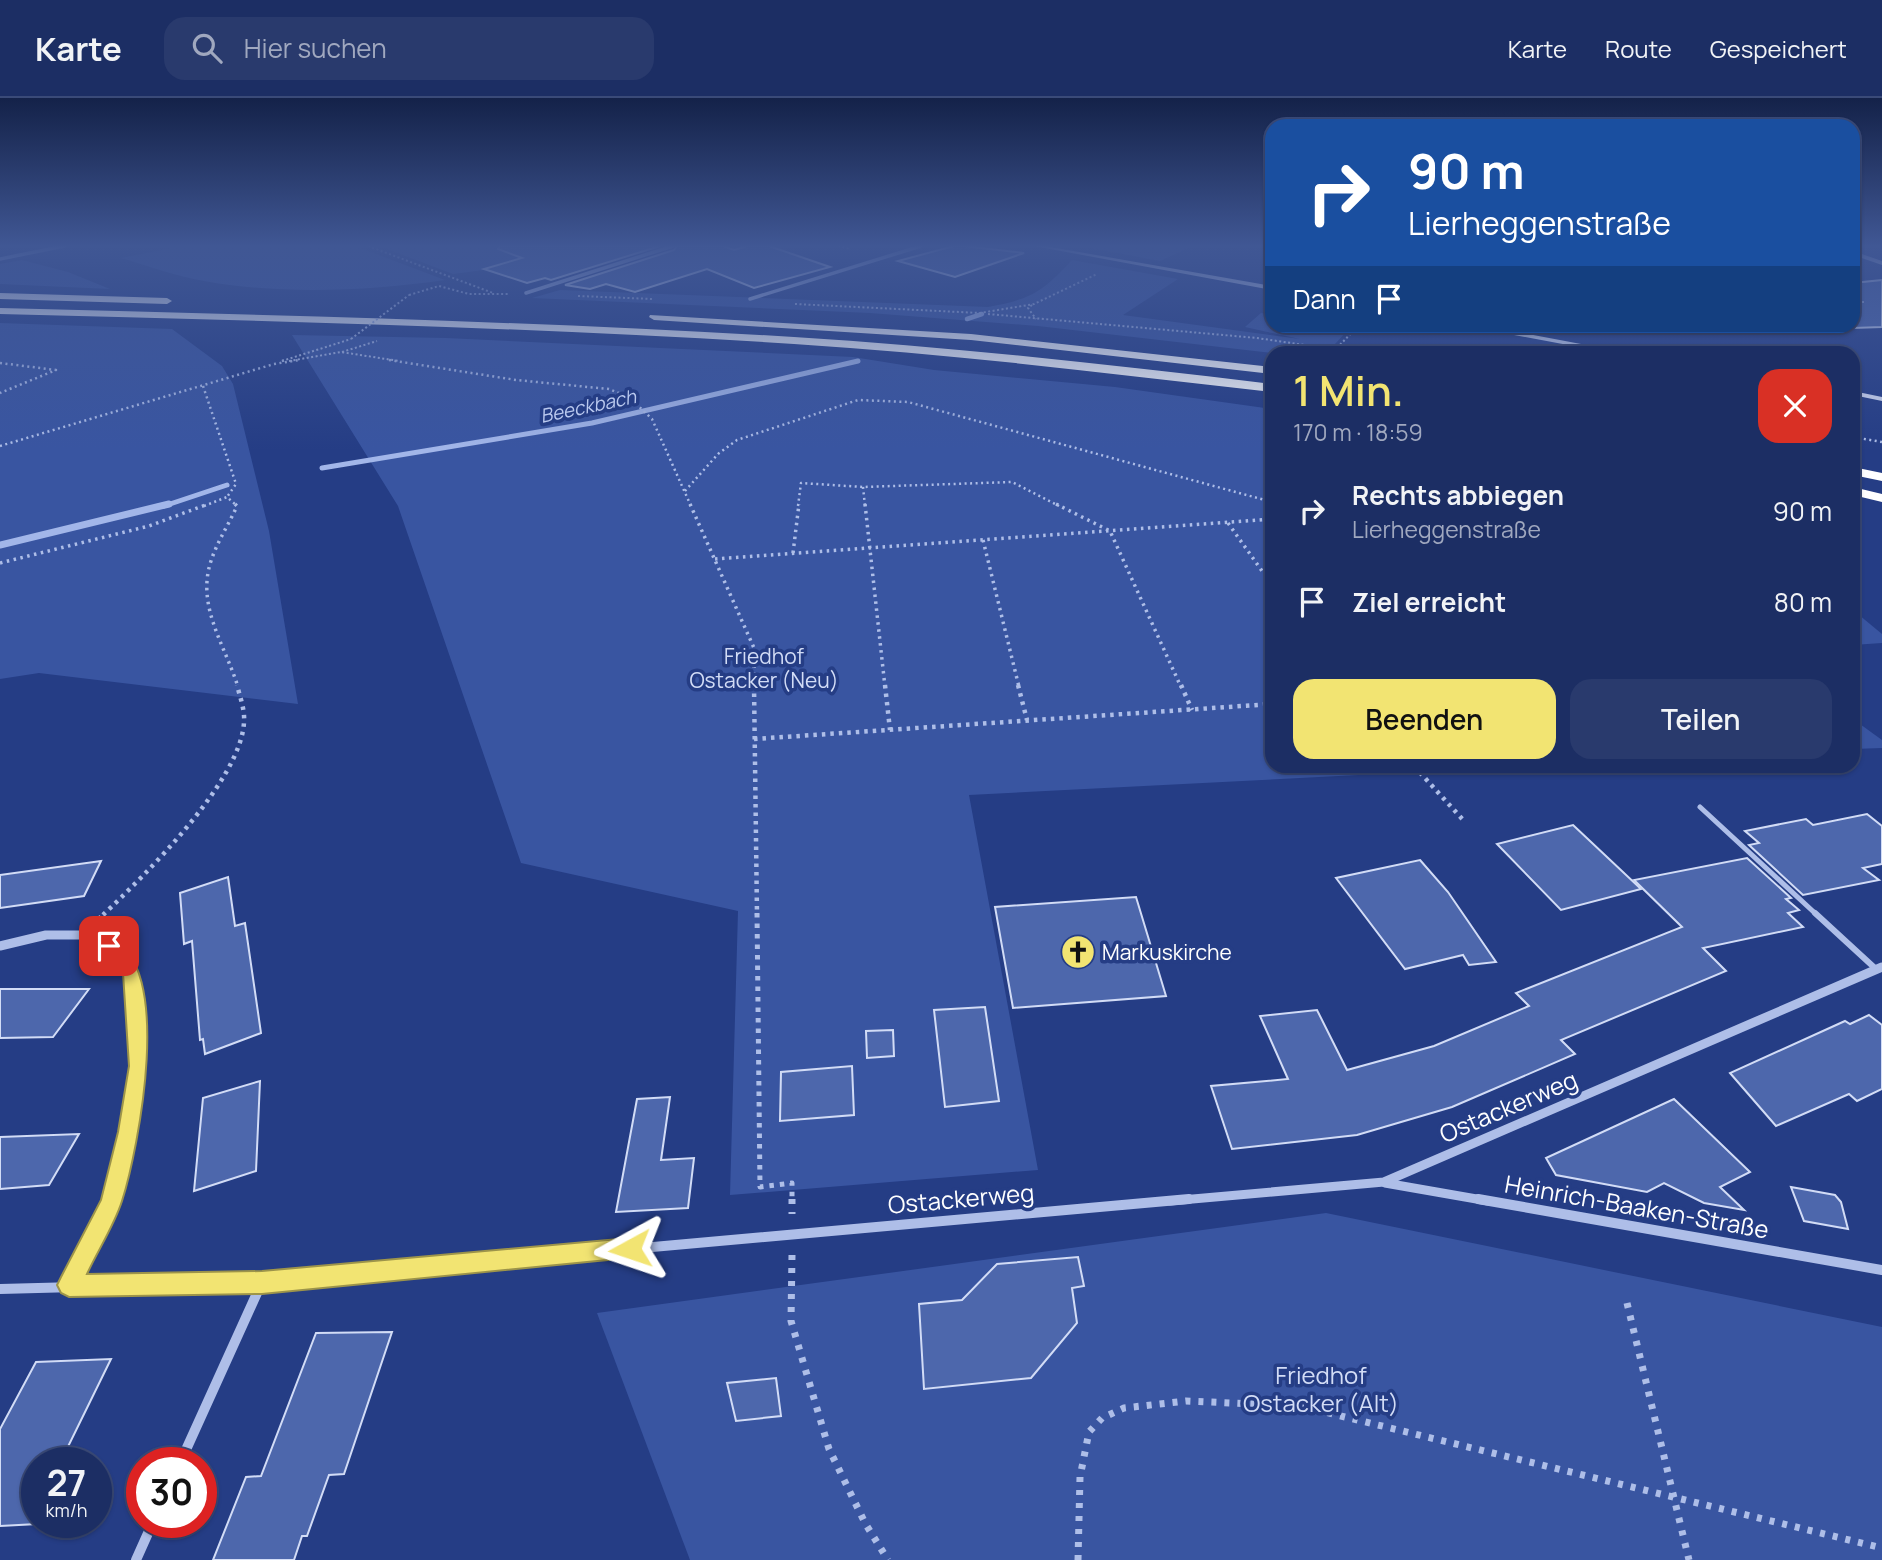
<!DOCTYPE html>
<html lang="de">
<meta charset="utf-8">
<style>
body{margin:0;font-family:Manrope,sans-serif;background:#293a6d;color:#f1f3f6;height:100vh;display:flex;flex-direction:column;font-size:26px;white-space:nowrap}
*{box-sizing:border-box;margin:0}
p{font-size:23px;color:#a0a8bf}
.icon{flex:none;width:38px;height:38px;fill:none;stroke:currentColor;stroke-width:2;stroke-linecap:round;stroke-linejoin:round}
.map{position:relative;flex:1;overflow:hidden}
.drawer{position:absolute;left:1265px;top:248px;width:595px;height:427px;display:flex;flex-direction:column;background:#1c2e64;border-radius:21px;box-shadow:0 2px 5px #0004,0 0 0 2px #3a4a78}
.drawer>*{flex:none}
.banner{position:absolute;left:1265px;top:21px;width:595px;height:214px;border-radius:21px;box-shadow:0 2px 5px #0004,0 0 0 2px #3a4a78;background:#1a4fa0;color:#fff;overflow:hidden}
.speed{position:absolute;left:21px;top:1349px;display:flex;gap:14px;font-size:35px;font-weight:700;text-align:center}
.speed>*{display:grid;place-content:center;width:91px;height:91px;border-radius:50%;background:#1c2e64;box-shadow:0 2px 5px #0004,0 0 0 2px #3a4a78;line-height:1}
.speed small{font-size:18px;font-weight:400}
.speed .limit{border:10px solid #d22;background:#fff;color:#111}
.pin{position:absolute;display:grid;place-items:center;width:60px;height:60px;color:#fff;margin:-30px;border-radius:14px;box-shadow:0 4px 10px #0006}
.me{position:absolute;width:77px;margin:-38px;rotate:265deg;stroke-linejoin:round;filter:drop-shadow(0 0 5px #0008)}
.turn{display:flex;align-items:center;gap:24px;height:147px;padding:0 28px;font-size:32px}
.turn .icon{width:91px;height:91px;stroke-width:2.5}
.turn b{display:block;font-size:49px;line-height:60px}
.then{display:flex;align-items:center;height:66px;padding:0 28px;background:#0003;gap:14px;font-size:26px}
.round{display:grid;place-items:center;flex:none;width:74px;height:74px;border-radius:21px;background:#293a6d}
.head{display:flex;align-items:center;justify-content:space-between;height:119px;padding:0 28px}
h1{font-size:42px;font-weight:600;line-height:52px;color:#f2e472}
.primary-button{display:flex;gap:14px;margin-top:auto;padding:14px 28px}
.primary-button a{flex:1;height:80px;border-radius:21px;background:#f2e472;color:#111;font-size:28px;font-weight:600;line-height:80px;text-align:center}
.primary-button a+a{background:#293a6d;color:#f1f3f6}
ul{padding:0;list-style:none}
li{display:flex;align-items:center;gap:21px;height:91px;padding:0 28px}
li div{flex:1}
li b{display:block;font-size:26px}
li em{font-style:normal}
header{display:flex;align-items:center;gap:42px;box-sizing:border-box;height:98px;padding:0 35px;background:#1c2e64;border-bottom:2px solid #3a4a78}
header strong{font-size:33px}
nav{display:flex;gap:38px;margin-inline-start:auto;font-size:24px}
.search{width:490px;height:63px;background:#293a6d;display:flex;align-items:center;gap:18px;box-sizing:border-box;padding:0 24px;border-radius:21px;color:#a0a8bf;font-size:26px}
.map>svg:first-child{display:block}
.green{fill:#3955a1}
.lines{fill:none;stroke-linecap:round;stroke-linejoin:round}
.stream-far2{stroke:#a2b6e9;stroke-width:4.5}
.stream-far1{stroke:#a2b6e9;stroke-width:5}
.stream{stroke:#a2b6e9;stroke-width:7}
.building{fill:#4d67ac;stroke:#d2dcf6;stroke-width:2}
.path-far5{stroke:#aebee8;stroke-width:2;stroke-dasharray:2 2.5;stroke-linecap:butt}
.path-far4{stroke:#aebee8;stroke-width:2.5;stroke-dasharray:2 3.5;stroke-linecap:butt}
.path-far3{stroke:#aebee8;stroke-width:3.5;stroke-dasharray:2.5 4.5;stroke-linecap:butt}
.path-far2{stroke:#aebee8;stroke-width:4.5;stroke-dasharray:3.5 5;stroke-linecap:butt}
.path-far1{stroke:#aebee8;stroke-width:5;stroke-dasharray:4.5 6;stroke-linecap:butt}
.path{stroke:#aebee8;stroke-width:7;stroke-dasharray:5 8;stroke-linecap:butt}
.lane-far1{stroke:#aebee8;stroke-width:5}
.lane{stroke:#aebee8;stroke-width:6}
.street-far2{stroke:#aebee8;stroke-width:3.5}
.street-far1{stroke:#aebee8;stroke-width:9}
.street{stroke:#aebee8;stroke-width:10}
.secondary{fill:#d8e0f7;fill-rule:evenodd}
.highway{fill:#fff;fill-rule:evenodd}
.path-bridge{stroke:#aebee8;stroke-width:2;stroke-dasharray:2 2.5;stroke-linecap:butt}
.route{fill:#f2e472;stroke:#9d944a;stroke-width:2}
.labels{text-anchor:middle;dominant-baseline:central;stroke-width:7;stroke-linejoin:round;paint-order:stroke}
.far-water-label{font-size:19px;font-style:italic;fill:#bac9ef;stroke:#253d85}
.park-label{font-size:21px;fill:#d2dcf6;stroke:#253d85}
.poi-label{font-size:21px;fill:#fff;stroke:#253d85;text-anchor:start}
.near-street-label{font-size:24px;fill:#fff;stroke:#253d85}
.near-park-label{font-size:24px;fill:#d2dcf6;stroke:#253d85}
</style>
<header>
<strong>Karte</strong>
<div class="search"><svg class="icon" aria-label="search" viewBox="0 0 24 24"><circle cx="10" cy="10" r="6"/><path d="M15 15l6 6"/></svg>Hier suchen</div>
<nav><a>Karte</a><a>Route</a><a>Gespeichert</a></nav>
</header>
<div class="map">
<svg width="1882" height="1462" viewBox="0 0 1882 1462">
<rect width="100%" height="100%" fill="#253d85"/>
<g class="green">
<path d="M182,148H355L445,182C370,193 279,197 204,183C176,178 148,168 121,160Z"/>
<path d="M379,148H488L536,165L453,176Z"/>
<path d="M1080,148H1193L1160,163Z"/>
<path d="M22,162L68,174L110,191L0,186V166Z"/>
<path d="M1072,162L1178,181L1123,217L1300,241L1245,229L1261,215L1272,217V228H1326L1348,232L1335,246L1395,255L1281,256L1038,228L870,215L532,200L560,192L988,209C1032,201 1042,194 1072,162Z"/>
<path d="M0,225L172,231L222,268L233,286L269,433L298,606L39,575L0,581Z"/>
<path d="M292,237L446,240L853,259L934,272L1115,289L1272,311V668L1516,669L969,697L1038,1072L730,1097L738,813L521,765L398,408Z"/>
<path d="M1853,512L1882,536V545L1853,547Z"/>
<path d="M1853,621L1882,642V650L1853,651Z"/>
<path d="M1326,1115L1882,1229V1462H690L597,1215Z"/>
</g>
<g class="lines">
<path class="stream-far2" d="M967,221L982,216"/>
<g class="stream-far1">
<path d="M322,370L592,325L858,263"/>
<path d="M164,408L227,387"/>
</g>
<path class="stream" d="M0,447L169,406"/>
</g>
<g class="building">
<path d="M499,148H660L551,182L545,180L527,185L484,171L522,160L498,151Z"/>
<path d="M677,148H723L734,152L747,148H769L830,169L754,190L707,171L635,194L606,186L590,191L565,187L674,152Z"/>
<path d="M954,148H964L1024,155L955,179L898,163Z"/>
<path d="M1882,182V229L1853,230V185Z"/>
<path d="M1867,716L1882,728V766L1863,770L1879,782L1803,797L1749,747L1759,745L1745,733L1806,721L1813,727Z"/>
<path d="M1573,727L1641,791L1561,812L1497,746Z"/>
<path d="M1747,760L1791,800L1786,801L1799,812L1788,815L1803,829L1703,850L1726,873L1561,942L1575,956L1452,1009L1357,1037L1232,1051L1211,988L1288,981L1260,918L1317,912L1347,972L1434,948L1529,908L1516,895L1682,829L1634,782Z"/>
<path d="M1420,762L1448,794L1496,864L1469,867L1463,857L1405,871L1336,780Z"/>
<path d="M101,763L84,798L0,810V777Z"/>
<path d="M228,779L235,828L245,825L261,935L205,956L203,941L200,942L192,843L184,846L180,795Z"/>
<path d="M1136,799L1166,898L1013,910L995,809Z"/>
<path d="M0,891H89L53,939L0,940Z"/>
<path d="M985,909L999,1003L945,1009L934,912Z"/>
<path d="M1869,917L1882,927V991L1857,1003L1849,996L1776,1028L1730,975L1845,923L1850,926Z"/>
<path d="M893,932L894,958L867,960L866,933Z"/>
<path d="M852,968L854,1017L780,1023L781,974Z"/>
<path d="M260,983L256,1073L194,1093L203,1000Z"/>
<path d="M670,999L661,1062L694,1060L688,1110L616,1114L637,1001Z"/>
<path d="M1674,1001L1750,1074L1720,1089L1744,1112L1704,1105L1664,1085L1647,1094L1556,1077L1546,1060Z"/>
<path d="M79,1036L49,1087L0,1091V1039Z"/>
<path d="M1791,1089L1835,1097L1841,1104L1848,1131L1804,1123Z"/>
<path d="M1078,1159L1084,1188L1072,1190L1077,1225L1031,1280L924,1291L919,1206L962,1202L997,1166Z"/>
<path d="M392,1234L344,1376L329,1377L307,1438H302L294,1462H213L246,1379L261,1378L316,1235Z"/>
<path d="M111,1261L60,1365H37V1426L0,1428V1331L36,1264Z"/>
<path d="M776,1280L781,1318L736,1323L727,1285Z"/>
</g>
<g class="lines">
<g class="path-far5">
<path d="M368,148L493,195"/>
<path d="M838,148L851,151"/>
<path d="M409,197L439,188L469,196H510"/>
<path d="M578,198L653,201"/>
<path d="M1853,204H1866"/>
<path d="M795,206L980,215L1034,206L1097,176"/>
<path d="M1032,207L1028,210L1036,221"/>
<path d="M988,216L1257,240L1366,256"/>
<path d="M1337,250L1358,228"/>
<path d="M342,254L377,243"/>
<path d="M282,263L351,241"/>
<path d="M289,263L341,254L399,263"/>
</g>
<g class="path-far4">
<path d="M389,262L516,282L609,291L629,299L652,321L691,408"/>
<path d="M282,263L286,262"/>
<path d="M0,265L56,272L0,295"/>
<path d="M274,266L299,262"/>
<path d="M203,288L236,386L227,399"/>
<path d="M1853,339L1882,344"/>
<path d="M0,348L274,266"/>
<path d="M863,389L865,408"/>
<path d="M685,393L718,356L737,342L858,302L908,304L1272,404"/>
<path d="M204,408L227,399L237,408"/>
<path d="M798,408L801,385L863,389L1012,384L1059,408"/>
</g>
<g class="path-far3">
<path d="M235,406L237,408C229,426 217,444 211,463C196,508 225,547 238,589"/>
<path d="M690,406L754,550V589"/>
<path d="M865,406L885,589"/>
<path d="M1056,406L1110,433L1181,589"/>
<path d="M1228,425L1272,487"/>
<path d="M983,442L1019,589"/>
<path d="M793,455L799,406"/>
<path d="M715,461L1272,421"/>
<path d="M0,465L149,428L208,406"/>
</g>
<g class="path-far2">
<path d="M754,587L757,817"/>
<path d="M885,587L890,632"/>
<path d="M1018,587L1027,622"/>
<path d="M1181,587L1192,612"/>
<path d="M754,641L1272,606"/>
<path d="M1414,668L1465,724"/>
<path d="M103,817C145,777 241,683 244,624C245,612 240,599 237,587"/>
</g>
<g class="path-far1">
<path d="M757,815L760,1089L792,1085V1103"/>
<path d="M98,822L105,815"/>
</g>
<g class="path">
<path d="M792,1101V1116"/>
<path d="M792,1157L791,1223L829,1351L865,1425L888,1462"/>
<path d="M1627,1205L1689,1462"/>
<path d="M1078,1462L1080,1379L1089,1334L1102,1320L1124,1310L1186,1303L1300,1308L1882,1450"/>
</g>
<path class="lane-far1" d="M1700,709L1817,817"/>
<path class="lane" d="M1815,815L1877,872"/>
<g class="street-far2">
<path d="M0,161L64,148"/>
<path d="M526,195L673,148"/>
<path d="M750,201L921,148"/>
</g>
<g class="street-far1">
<path d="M0,848L46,837H82L109,848L132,873L139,968L129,1034L111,1103"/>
<path d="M1385,1085L1488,1103"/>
<path d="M1170,1103L1384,1084L1882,869"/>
</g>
<g class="street">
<path d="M1478,1101L1882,1172"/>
<path d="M69,1187L112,1101"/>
<path d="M0,1191L262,1184L1189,1101"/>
<path d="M180,1365L262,1184"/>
<path d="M136,1462L153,1424"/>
</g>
<g class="secondary">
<path d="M1034,148H1045L1272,188V192Z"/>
<path d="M1853,153L1882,163V167L1853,157Z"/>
<path d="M1474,228H1486L1634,256H1616L1477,230Z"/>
<path d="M1853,293L1882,299V303L1853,297Z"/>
</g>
<g class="highway">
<path d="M0,195L167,200L172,203L167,206L0,201Z"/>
<path d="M0,210C265,217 530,223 794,239C954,249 1113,267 1272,286V294C1113,276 954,256 794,246C530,229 265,223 0,216Z"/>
<path d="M650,217L971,236L1272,269V276L971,242L654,222L649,219Z"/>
<path d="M1853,369L1882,375V383L1853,377Z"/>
<path d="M1853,389L1882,396V404L1853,397Z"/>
</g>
<path class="path-bridge" d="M351,241L409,197"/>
</g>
<linearGradient id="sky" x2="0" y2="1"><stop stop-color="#142249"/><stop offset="0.42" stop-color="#405794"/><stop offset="1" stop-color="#405794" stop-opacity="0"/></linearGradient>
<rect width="1882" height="352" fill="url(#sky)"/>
<path class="route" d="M109,841C176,863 138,1053 122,1103C114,1128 98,1152 87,1176L262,1173L630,1140L638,1144L641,1151L638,1159L262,1196L69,1199L61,1195L57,1187L61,1179L101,1102L118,1034L129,968L123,875L101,848Z"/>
<defs>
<g id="church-disc" transform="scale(1.75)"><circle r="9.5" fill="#f2e472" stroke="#253d85"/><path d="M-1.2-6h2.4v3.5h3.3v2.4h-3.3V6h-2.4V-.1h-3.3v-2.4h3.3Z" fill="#111"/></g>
</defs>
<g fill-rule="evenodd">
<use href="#church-disc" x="1078" y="854"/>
</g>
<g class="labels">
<g class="far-water-label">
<text transform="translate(588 308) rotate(-12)">Beeckbach</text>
</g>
<g class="park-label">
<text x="764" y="558">Friedhof<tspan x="764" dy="24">Ostacker (Neu)</tspan></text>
</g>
<g class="poi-label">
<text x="1102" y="854">Markuskirche</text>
</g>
<g class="near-street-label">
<text transform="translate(1508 1008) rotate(-23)">Ostackerweg</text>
<text transform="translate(961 1100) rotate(-5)">Ostackerweg</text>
<text transform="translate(1637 1108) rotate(10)">Heinrich-Baaken-Straße</text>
</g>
<g class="near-park-label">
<text x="1321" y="1276">Friedhof<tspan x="1321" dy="28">Ostacker (Alt)</tspan></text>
</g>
</g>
</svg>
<div class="speed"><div>27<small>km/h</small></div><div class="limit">30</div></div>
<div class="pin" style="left:109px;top:848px;background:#d93025"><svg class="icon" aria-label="arrive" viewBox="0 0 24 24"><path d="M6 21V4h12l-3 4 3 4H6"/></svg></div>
<svg class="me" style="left:630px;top:1151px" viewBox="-20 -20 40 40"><path d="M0-17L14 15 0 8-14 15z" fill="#f2e472" stroke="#fff" stroke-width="4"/></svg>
<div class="banner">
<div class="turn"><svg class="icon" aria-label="right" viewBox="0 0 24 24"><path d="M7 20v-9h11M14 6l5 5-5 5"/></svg><div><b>90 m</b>Lierheggenstraße</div></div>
<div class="then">Dann<svg class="icon" aria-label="arrive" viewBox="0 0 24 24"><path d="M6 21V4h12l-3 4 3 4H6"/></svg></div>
</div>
<section class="drawer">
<div class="head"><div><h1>1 Min.</h1><p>170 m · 18:59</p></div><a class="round" style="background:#d93025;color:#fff"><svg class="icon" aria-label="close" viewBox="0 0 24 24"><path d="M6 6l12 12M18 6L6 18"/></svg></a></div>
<ul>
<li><svg class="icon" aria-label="right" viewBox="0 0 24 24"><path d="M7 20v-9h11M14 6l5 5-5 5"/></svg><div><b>Rechts abbiegen</b><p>Lierheggenstraße</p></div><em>90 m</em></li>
<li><svg class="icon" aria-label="arrive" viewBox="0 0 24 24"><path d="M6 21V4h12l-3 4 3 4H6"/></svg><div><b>Ziel erreicht</b></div><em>80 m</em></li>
</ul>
<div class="primary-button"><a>Beenden</a><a>Teilen</a></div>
</section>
</div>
